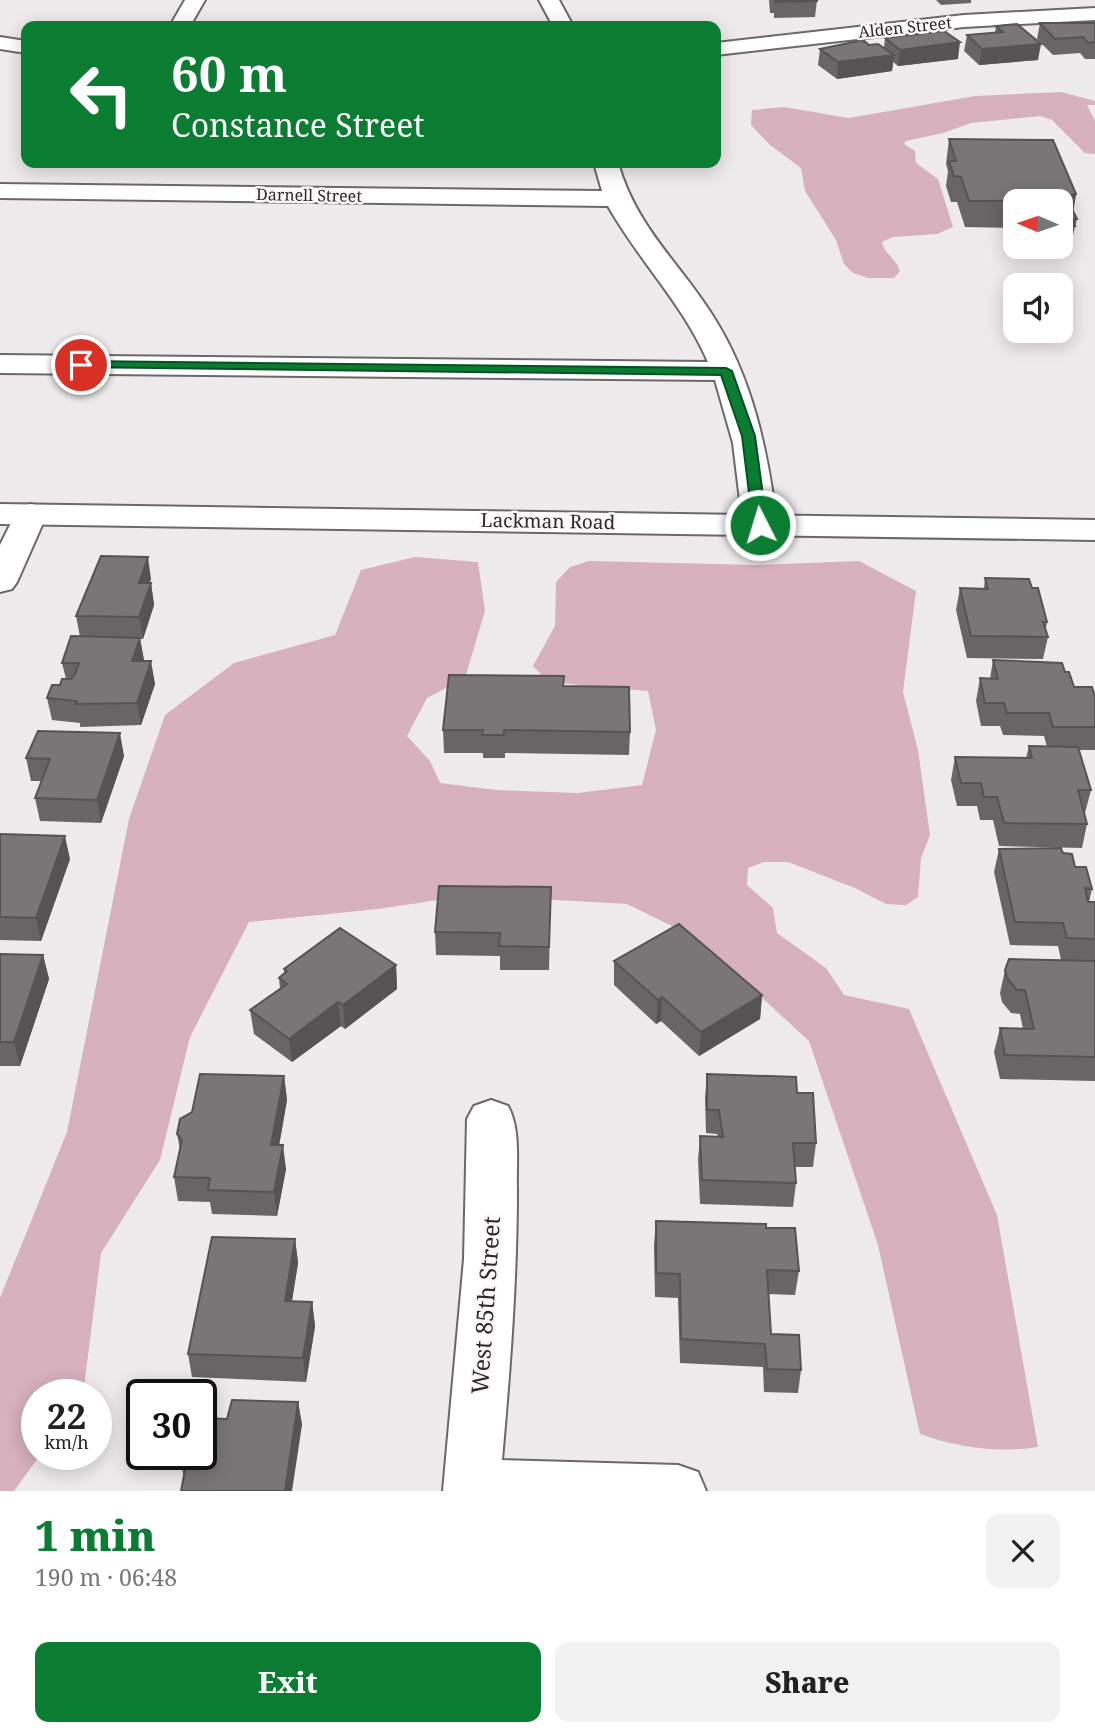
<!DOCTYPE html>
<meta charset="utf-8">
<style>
body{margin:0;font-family:"Noto Serif",serif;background:#f2f2f2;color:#222;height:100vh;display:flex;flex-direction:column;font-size:26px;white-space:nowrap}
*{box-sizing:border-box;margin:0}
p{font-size:23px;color:#767676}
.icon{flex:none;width:38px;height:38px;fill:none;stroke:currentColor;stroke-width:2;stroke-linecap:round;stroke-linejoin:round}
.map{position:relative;height:1491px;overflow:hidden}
.sheet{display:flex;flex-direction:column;background:#fff;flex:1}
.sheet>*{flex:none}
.guide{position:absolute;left:21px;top:21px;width:700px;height:147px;border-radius:14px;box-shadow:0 4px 18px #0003;background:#0b7d33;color:#fff;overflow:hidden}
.needle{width:46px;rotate:272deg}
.buttons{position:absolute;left:1003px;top:189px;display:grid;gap:14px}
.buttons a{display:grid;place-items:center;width:70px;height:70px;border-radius:14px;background:#fff;box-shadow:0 4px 18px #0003;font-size:35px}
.speed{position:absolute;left:21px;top:1379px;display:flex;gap:14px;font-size:35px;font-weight:700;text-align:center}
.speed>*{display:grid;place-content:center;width:91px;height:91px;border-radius:50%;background:#fff;box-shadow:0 4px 18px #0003;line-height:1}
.speed small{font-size:18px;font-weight:400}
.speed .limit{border:4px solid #111;border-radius:10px;background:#fff;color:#111}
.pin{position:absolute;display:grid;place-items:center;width:60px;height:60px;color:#fff;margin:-30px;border:4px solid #fff;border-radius:50%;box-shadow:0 2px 7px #0007}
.me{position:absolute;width:77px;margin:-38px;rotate:355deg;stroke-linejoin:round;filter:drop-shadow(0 0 5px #0008)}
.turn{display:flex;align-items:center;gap:24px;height:147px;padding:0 35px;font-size:32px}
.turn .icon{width:91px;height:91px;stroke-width:2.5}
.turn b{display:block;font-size:49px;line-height:60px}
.round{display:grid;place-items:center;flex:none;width:74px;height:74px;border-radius:14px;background:#f2f2f2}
.summary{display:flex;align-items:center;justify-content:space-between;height:119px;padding:0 35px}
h1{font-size:42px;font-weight:800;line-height:52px;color:#0b7d33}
.cta{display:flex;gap:14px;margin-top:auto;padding:14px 35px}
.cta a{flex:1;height:80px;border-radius:14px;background:#0b7d33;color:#fff;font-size:28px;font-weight:800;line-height:80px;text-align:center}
.cta a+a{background:#f2f2f2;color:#222}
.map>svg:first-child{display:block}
.forest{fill:#d7b1bd}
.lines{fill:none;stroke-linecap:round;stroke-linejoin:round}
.minor-casing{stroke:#6b6869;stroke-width:4}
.secondary-casing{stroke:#6b6869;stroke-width:4}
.minor{fill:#fff;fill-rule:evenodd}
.secondary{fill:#fff;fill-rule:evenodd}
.wall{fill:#696566}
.shaded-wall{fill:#555353}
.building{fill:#7a7677;stroke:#555353;stroke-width:2}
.route{fill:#0b7d33;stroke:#075121;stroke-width:2}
.labels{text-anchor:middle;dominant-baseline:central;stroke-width:5;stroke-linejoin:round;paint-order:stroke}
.far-street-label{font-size:16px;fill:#2b292a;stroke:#fcf8f9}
.street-label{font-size:19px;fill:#2b292a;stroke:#fcf8f9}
.near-street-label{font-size:23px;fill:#2b292a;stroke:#fcf8f9}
</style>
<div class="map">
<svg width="1095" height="1491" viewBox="0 0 1095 1491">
<rect width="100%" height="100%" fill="#efebec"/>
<g class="forest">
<path d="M1061,92L1095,101V105H1087L1095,121V154L1085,153L1052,120L1040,116L971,123L943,133L906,141L904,144L915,151L916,163L938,179L953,227L937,234L893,237L882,242C885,255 896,258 900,271L894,278H868L853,273L844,264L836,240L805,191L801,168L770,145L751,125L752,110L784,107L849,118L975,96Z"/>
<path d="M415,557L478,562L485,611L465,678L427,698L407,736L430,761L440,783L496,790L578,793L642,785L656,730L648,691L548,682L533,666L555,626L556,582L570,567L589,561L758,565L859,561L916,591L903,692L918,750L930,835L921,858L918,897L906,905L886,904L855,888L788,862H764L748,868L747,885L773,908L777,933L826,968L844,995L909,1009L997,1215L1038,1447C998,1453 959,1448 920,1434L878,1245L809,1041L698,939L627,904L471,895L378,909L249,922L190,1037L160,1160L101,1253L83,1395H37V1454H41L14,1491H0V1298L67,1132L129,819L165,715L234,663L335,635L361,570Z"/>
</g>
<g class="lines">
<g class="minor-casing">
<g id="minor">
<path d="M185,0H205L190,26H170Z"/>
<path d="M539,0H559L573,26H553Z"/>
<path d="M1095,8V20L964,27L716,55V43L964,15Z"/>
<path d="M0,37L26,41V53L0,49Z"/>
<path d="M594,163H618C637,228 678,261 713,316C753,379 768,452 777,525L772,532L760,535L748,532L743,525L733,443L715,380L0,373V355L708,362C683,304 639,261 608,206L0,198V184L602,191Z"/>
<path d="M31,504L43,507L47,514L17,582L12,589L0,592V545L19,507Z"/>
<path d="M491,1100L508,1106C521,1130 516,1163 517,1190C517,1280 510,1370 502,1460L678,1465L698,1472L706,1491H443L464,1259L467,1119L474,1106Z"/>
</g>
</g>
<g class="secondary-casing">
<path id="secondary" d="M0,504L1095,520V540L0,524Z"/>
</g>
<use href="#minor" class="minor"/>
<use href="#secondary" class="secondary"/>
</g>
<g class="wall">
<path d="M769,0H817L815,17L774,18V13H770Z"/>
<path d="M936,0H971V3L941,5Z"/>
<path d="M1040,23H1095V59H1085L1080,53L1053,55L1037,39Z"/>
<path d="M996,26L1038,60L979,65L964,51L967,35L995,33Z"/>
<path d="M885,38L958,59L898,66L893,62L892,71L837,79L818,65L820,49L869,45L884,47Z"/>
<path d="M949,139L1076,194L1073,211L1077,219L1073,235H1060V201H1015V228L965,227L957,202H951L946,186L948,171L946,164Z"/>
<path d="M985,578L1032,588L1047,622L1046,629L1048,637L1043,659L967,658L956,610L960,588H984Z"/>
<path d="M151,579L149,583H151L154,605L143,639H140L144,661L155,684L141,725L80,727V723L52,720L47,698L66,679L62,663L80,637L76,616Z"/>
<path d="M993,660L1065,672L1074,687L1095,697V750H1079L1091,790L1085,813H1084L1087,824L1082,848L999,846L993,820H980L977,806H957L951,780L955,757L1026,758L1029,746L1047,747L1044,736L1003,735L1000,726H981L976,701L980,678L990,679Z"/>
<path d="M564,686L630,732L629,755L505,753V758H483V753H444L443,730Z"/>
<path d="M124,756L101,823L40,821L35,798L42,781H31L26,758Z"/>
<path d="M0,834L70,859L41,941L0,940Z"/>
<path d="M999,849L1063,853L1092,889L1089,902H1095V1081L1000,1079L994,1052L1000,1028L1023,1029L1020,1014L1011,1013L1002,1002L1000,993L1005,970L1061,960L1058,946L1010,945L994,872Z"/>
<path d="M551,887L549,970H500V956L436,955L435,932Z"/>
<path d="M0,954L43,955L49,979L20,1066H0Z"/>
<path d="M614,961L762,995L760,1019L699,1056L661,1021L656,1024L614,985Z"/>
<path d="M396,965L397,989L345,1029L341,1026L292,1062L254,1034L250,1010L280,989L279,978L284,974V969Z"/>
<path d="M707,1074L797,1093L816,1143L813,1167H795L796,1183L793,1207L700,1204L698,1160L700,1136L718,1137L717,1134L706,1133L705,1098Z"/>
<path d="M284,1076L287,1100L279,1145L286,1169L277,1216L212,1214L210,1202L178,1201L174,1177L180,1150L177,1134Z"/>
<path d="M656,1221L766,1228L799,1271L795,1295L768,1294L771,1334L801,1370L798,1393L764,1392L763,1367L680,1363L678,1298L655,1297L654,1245Z"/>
<path d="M295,1239L298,1263L292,1301L312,1302L315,1326L306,1382L192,1377L188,1354Z"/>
<path d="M298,1402L302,1425L184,1478L180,1459L227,1419Z"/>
</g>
<g class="shaded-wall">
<path d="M960,42L958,59L898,66L900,50Z"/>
<path d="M1041,44L1038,60L979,65L982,49Z"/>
<path d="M894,55L892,71L837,79L838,62Z"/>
<path d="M1076,194L1072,220L1060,222V201H1052L1053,199Z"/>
<path d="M148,557L151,579L142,605L139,583Z"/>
<path d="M151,583L154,605L143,639L139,617Z"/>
<path d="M140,638L144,660L136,683L132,661Z"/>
<path d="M151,661L155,684L141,725L137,703Z"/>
<path d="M120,733L124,756L101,823L97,800Z"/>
<path d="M65,836L70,859L41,941L36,918Z"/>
<path d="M43,955L49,979L20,1066L14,1042Z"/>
<path d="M396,965L397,989L345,1029L343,1005Z"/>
<path d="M762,995L760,1019L699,1056L701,1032Z"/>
<path d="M662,997L661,1021L656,1024L658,1000Z"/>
<path d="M338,1002L341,1026L292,1062L289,1039Z"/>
<path d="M284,1076L287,1100L275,1169L271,1145Z"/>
<path d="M283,1145L286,1169L277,1216L274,1192Z"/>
<path d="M295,1239L298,1263L288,1325L285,1301Z"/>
<path d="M312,1302L315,1326L306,1382L303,1358Z"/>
<path d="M298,1402L302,1425L292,1491H285Z"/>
</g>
<g class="building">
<path d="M775,0H817V1L775,2Z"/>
<path d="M1040,23H1095V42L1088,43L1083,37L1055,39Z"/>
<path d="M1017,24L1041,44L982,49L967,35L1003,32L996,26Z"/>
<path d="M944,31L960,42L900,50L885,38Z"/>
<path d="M863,40L869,45L878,44L894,55L838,62L820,49Z"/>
<path d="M949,139L1053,140L1076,194L1053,199L1054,201H969L961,177L954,176L949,161H956Z"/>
<path d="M1065,211H1073L1077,219H1072L1075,226L1060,225V212Z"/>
<path d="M101,556L148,557L139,583H151L139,617L76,616Z"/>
<path d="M985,578L1029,579L1032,588H1038L1047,622H1043L1048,637L971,636L960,588L988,589Z"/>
<path d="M71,636L140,638L132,661H151L137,703L76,704L77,701L47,698L52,685H60L62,679H71L75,674L79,663H62Z"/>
<path d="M993,660L1062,663L1065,672H1069L1074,687H1092L1095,697V727H1053L1049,713H1007L1004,703H985L980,678L998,679Z"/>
<path d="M449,675L564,676L563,686L629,687L630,732L504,730V735H482L483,730H443Z"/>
<path d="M38,731L120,733L97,800L35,798L50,759L26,758Z"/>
<path d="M1029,746L1078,747L1091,790H1078L1087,824L1004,823L997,797H984L981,783H961L955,757L1032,758Z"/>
<path d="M0,834L65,836L36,918L0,917Z"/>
<path d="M1061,848L1063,853L1072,854L1075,867H1086L1092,889L1085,888L1088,902H1095V939L1067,938L1063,923L1015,922L999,849Z"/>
<path d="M439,886L551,887L549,947L499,946L500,933L435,932Z"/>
<path d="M679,924L762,995L701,1032L662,997L658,1000L614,961Z"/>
<path d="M340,928L396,965L343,1005L338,1002L289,1039L250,1010L287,984L279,978L287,971L284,969Z"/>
<path d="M0,954L43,955L14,1042H0Z"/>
<path d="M1009,959L1095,961V1057L1005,1055L1000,1028L1034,1029L1025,990H1017L1007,978L1005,970Z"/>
<path d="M200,1074L284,1076L271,1145H283L274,1192L208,1190L210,1178L174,1177L182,1140L177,1134L180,1119L192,1112Z"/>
<path d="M707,1074L796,1077L797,1093H813L816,1143H793L796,1183L702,1180L700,1136L723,1137L719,1110H707Z"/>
<path d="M656,1221L766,1224V1228H795L799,1271L767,1270L771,1334L799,1335L801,1370L767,1369L765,1344L681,1339L680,1274L656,1273Z"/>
<path d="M212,1237L295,1239L285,1301L312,1302L303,1358L188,1354Z"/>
<path d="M232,1400L298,1402L285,1491H181L187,1460L180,1459L181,1454H201V1432L204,1418L227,1419Z"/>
</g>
<path class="route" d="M81,361L726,368L732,371L755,436L767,525L760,529L753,525L742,436L721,375L77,367L75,365Z"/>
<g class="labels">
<g class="far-street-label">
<text transform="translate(905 27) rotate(-6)">Alden Street</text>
<text transform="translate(309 195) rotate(1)">Darnell Street</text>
</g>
<g class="street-label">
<text transform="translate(548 521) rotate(1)">Lackman Road</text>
</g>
<g class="near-street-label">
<text transform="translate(485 1305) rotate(-86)">West 85th Street</text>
</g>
</g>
</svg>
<div class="buttons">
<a><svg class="needle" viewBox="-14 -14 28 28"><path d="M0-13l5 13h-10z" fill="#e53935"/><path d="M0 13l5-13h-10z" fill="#767676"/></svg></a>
<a><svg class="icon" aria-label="sound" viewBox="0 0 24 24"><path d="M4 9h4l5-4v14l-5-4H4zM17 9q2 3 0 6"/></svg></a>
</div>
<div class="speed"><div>22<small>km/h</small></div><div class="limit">30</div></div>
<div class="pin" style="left:81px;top:365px;background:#d93025"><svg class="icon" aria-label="arrive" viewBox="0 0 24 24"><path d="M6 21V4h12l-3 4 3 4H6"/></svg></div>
<svg class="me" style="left:760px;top:525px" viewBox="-20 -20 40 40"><circle r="17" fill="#0b7d33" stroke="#fff" stroke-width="3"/><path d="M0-11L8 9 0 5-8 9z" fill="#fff"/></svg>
<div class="guide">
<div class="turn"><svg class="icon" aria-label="left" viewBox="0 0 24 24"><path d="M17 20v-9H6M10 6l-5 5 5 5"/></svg><div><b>60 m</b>Constance Street</div></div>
</div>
</div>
<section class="sheet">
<div class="summary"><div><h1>1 min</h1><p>190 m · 06:48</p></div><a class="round"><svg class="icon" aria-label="close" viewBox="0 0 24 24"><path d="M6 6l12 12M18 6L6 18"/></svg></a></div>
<div class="cta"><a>Exit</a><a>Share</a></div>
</section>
